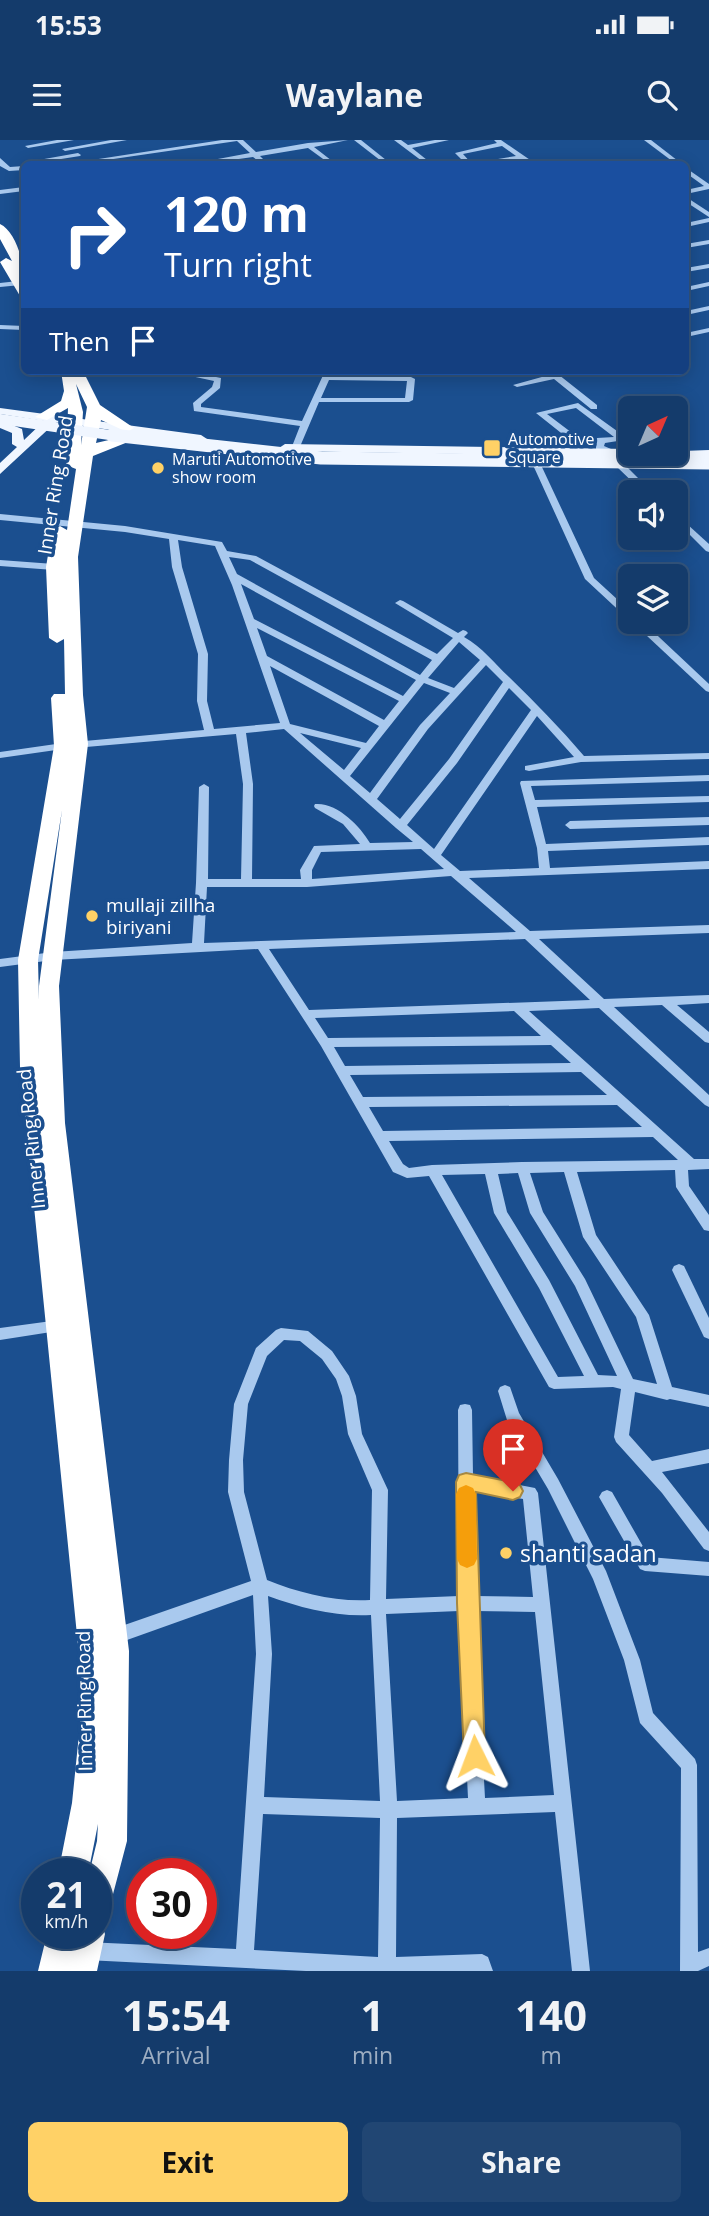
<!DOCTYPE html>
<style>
body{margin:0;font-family:"Open Sans",sans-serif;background:#214673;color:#f1f3f6;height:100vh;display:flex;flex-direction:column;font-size:26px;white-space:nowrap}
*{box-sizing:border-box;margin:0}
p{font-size:23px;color:#9dadc1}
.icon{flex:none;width:38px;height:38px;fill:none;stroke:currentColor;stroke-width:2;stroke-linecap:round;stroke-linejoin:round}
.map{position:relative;height:1831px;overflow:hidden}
.sheet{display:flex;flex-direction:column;background:#143b6b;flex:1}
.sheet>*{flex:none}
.banner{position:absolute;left:21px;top:21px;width:668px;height:214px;border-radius:10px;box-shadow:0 4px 18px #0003,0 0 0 2px #33557e;background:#1a4fa0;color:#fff;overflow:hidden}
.needle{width:46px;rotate:44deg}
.controls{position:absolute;left:618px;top:256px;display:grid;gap:14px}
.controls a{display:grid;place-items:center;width:70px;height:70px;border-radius:10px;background:#143b6b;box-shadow:0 4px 18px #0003,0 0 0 2px #33557e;font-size:35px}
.speed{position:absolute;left:21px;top:1718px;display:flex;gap:14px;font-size:35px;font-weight:700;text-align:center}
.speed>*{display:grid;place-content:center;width:91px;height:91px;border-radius:50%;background:#143b6b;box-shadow:0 4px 18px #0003,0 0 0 2px #33557e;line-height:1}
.speed small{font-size:18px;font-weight:400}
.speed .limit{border:10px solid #d22;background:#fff;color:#111}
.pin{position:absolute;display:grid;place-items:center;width:60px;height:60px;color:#fff;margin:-72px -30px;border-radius:50% 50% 50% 0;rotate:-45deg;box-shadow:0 0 7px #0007}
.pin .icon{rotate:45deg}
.me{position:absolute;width:77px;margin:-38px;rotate:357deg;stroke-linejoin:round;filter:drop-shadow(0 0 5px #0008)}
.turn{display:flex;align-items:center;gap:24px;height:147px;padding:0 28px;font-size:32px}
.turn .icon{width:91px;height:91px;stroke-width:2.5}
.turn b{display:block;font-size:49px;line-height:60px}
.then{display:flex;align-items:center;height:66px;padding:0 28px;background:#0003;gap:14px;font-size:26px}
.eta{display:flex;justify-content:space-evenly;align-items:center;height:119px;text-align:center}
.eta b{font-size:42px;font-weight:700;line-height:49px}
.cta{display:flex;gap:14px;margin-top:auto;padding:14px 28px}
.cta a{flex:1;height:80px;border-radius:10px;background:#ffd166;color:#111;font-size:28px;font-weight:700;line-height:80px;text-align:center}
.cta a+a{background:#214673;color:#f1f3f6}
.status{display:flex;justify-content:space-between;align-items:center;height:49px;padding:0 35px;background:#143b6b;direction:ltr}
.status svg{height:19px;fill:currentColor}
header{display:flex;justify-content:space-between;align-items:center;height:91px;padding:0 28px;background:#143b6b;font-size:32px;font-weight:700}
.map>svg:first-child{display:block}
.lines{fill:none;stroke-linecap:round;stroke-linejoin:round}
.minor{fill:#a9c9ee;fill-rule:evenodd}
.major{fill:#f0f6ff;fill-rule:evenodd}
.highway{fill:#fff;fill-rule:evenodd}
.rail-far1{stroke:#fff;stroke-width:2;stroke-dasharray:7 3.5;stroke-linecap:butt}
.rail{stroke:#fff;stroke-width:2.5;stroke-dasharray:10 4.5;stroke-linecap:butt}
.major-bridge-far1{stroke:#f0f6ff;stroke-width:10}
.major-bridge{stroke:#f0f6ff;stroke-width:13}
.route{fill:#ffd166;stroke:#a68842;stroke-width:2}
.slow{fill:#f59e0b}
.poi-dot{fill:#ffd166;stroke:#1b4f8f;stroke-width:2.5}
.labels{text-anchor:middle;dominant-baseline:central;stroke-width:7;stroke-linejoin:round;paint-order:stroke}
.far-poi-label{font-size:16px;fill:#fff;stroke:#1b4f8f;text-anchor:start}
.street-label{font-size:19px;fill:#fff;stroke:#1b4f8f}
.poi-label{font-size:19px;fill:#fff;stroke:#1b4f8f;text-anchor:start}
.near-poi-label{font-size:23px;fill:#fff;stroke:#1b4f8f;text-anchor:start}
</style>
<div class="status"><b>15:53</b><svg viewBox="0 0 49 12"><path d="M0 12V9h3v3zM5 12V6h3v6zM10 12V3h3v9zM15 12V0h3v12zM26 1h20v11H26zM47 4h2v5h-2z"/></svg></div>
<header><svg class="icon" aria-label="menu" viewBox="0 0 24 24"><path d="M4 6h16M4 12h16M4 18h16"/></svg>Waylane<svg class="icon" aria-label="search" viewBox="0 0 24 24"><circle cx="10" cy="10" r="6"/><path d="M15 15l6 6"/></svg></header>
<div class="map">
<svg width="709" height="1831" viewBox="0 0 709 1831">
<rect width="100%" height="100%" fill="#1b4f8f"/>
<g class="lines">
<g class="minor">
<path d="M57,0H74L28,8L25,6Z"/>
<path d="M111,0H127L65,11L62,9Z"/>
<path d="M222,0H243L256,12L308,3L348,0L314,7L336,24H330L308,8L260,16L268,24H262L253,17L203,24H191L250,13L237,1L79,24H66Z"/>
<path d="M354,0H361L391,24H385Z"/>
<path d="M394,0H401L408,5L435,0H449L412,8L432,24H426Z"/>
<path d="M494,0H501L536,24H529L521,19L477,24L480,22L516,16L502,6L463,14L472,24H466L455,13L497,3Z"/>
<path d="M644,0H651L682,24H676Z"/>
<path d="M78,13L81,15L80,16L36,23L33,21Z"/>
<path d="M0,18L10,27L24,26V30L9,31L0,26Z"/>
<path d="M686,28L709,44V49L686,54V50L704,46L686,33Z"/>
<path d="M24,47V51L0,54V50Z"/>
<path d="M686,57L709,72V77L686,62Z"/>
<path d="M709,78V82L686,87V83Z"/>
<path d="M709,100V104L686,108V104Z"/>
<path d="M709,124V128L686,132V128Z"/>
<path d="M18,141L22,143L21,145L0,147V143Z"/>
<path d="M709,142V146L686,151V147Z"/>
<path d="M709,166V170L686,175V171Z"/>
<path d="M0,185L24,186V190L0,189Z"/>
<path d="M709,188V192L686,197V193Z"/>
<path d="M153,231L191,232L221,238L220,248L201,264V267L302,281L325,231H331V236L411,237L415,239L413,260L409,262H319L299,309L295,312L291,309L300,286L194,271L193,263L212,247L214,241L191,236H160ZM329,240L407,241L405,258H321Z"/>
<path d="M545,231H554L597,265V269H591L554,239L517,247L513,245L549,235Z"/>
<path d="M578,263L624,296V300L605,303L604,306L618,312L624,324L652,352H643L617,327L612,316L596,309V304H575L536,273ZM576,268L614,297L580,299L547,274Z"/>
<path d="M534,323L541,325L594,438L630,471V479L627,478L585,439L533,325Z"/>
<path d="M0,374L125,386L222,402L227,411L256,416L437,514L453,498L395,463L400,460L403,461L458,493L463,490L466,491L468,493L464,497C482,507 494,523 509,537C535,562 560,588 584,616L709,613V619L581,622L529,631L525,630V626L574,617L537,576L441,715L460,731L539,728L537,708L520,643L521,641L709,635V641L531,646L535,660L709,656V662L537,667L546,704L709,697V705L548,711L550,728L709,721V729L469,738L530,791L709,785V793L539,799L604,859L709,855V863L677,865L709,892V903L705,902L662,865L614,867L709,955V967L705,965L599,868L529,871L694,1019H709V1029L688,1030L689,1046L709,1075V1091L704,1090L676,1047L675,1030L577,1032L596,1095L649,1175L672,1247L709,1255V1267L670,1259L667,1260L635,1252L629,1295L652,1321L709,1309V1323L662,1332L709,1392V1411L704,1409L662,1353L616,1302L614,1297L621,1249L613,1247L554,1249L549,1247L429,1036L407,1038L393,1032L321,906L258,809L53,820L0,827V819L53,812L192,803L196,743L199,647L204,644L209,647L208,739H241L243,644L236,594L63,609L0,618V612L63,603L204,590L197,561L198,514L172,427L169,399L125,392L0,380ZM178,400L215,406L232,445L280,583L214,589L207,561L208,514L182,427ZM229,417L250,420L432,520L420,535L237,434ZM241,444L416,540L403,556L254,479ZM257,488L399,561L384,580L267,516ZM459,502L480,520L454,548L428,538ZM486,525L503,542L449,619L400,679L377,659L428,589ZM270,526L379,586L366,603L290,584ZM424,543L450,553L420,585L370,653L350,636ZM509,548L531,570L434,709L407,685L457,623ZM284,589L396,688L413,702L370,703C360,686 337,662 315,664L314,666L315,668L343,684L360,704L314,706L300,730L301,739H252L253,644L246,593ZM300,593L361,608L344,630ZM421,709L444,729L312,739V730L321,712ZM451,736L516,792L204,803L207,747H307ZM525,799L590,860L309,870L269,809ZM514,871L541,896L328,898L315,878ZM551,905L571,923L345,926L334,907ZM581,932L607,955L363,957L350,935ZM617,965L642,987L383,991L369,967ZM653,997L678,1020L522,1022L432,1025L409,1028L403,1024L389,1001ZM564,1032L583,1097L636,1177L657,1244L633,1239L585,1139L543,1072L530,1033ZM518,1033L530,1073L575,1146L617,1236L598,1235L549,1140L507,1072L498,1034ZM485,1034L494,1073L539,1148L584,1236L558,1237L442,1035Z"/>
<path d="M676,374L709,404V412L706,411L676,381Z"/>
<path d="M0,420L54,424L59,427L54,430L0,426Z"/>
<path d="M631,481H642L709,544V552L706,551Z"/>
<path d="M709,677V685L570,689L565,685L570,681Z"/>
<path d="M679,1124L684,1126L709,1178V1199L704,1197L672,1130L674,1126Z"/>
<path d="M59,1180L64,1182L66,1186L64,1190L0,1200V1188Z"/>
<path d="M281,1188L308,1191L332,1211L349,1236L356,1256L362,1294L388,1350L386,1459L459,1456L458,1270L460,1265L465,1264L470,1265L472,1270L473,1336L535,1348L538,1353L590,1831H572L555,1672L397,1678L396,1817L482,1814L488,1817L493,1831H306L86,1820L80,1817L77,1811L80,1805L86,1802L236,1809L256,1514L253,1455L113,1505L107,1502L105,1497L107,1492L113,1489L251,1441L228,1352L229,1320L234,1264L256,1208L276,1190ZM284,1200L300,1201L322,1219L336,1239L342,1256L348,1294L372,1350L370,1460C335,1462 299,1453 267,1440L244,1352L243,1320L248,1264L267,1216ZM473,1350L523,1359L533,1457L475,1456ZM268,1456C301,1468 336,1477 371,1475L380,1661L264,1657L272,1514ZM459,1471L468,1658L397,1661L386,1474ZM475,1471L535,1472L554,1655L485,1658ZM263,1674L380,1678L378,1817L254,1810Z"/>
<path d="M505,1245L510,1247L519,1273L558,1339L606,1431L640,1520L653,1573L695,1619L697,1625L698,1812L709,1808V1826L698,1831H680L681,1628L640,1583L624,1520L593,1439L548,1349L507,1280L498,1251L500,1247Z"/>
<path d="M607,1350L612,1352L649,1417L709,1422V1436L645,1431L640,1429L599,1357L602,1352Z"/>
</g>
<g class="major">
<path d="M0,268L201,295L207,299L201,303L56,282L0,334V323L17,307L12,304V293L0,288V280L22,289L24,300L44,281L0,274Z"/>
<path d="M285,304L630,309V313L709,310V318L281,311L279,308Z"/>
</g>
<g class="highway">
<path d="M0,84C15,91 24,121 24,137L20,136L24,143V157L20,156L0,122L6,118L12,121L0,99Z"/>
<path d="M61,231H83L100,265L134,288L127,292L101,280L96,303L126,296L133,300L93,316L78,417L83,555L88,604L59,846L65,983L129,1511L127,1701L107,1777L96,1781V1734H89L97,1701L98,1684L88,1734H58L72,1663L83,1555L20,927L18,820L54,606L51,558L54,554H65L64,499L57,503L49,498L46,427L52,391L60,386L67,390L76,329L66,325L68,268L47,280L35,277L61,261L64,251ZM76,244L87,267L81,305L83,272ZM62,670L39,846V860L38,820Z"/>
<path d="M96,1781L101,1783L105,1794L97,1831H38L47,1794H96Z"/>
</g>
<path class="rail-far1" d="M0,277L141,297"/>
<path class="rail" d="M129,295L270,313L519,319"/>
<path class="major-bridge-far1" d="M0,279L123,297"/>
<path class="major-bridge" d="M112,295L321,318L709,323"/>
</g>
<path class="route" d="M466,1333L513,1342L520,1345L523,1351L520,1357L513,1360L476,1352L485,1616L482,1624L475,1627L467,1624L464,1616L457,1463L456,1342L459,1335Z"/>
<path class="slow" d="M466,1345L473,1348L476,1354L477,1419L474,1425L467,1428L460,1425L457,1419L456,1354L459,1348Z"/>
<g class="poi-dot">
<rect x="483" y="299" width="18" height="18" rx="3.5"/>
<circle cx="158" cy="328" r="7"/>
<circle cx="92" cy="776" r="7"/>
<circle cx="506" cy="1413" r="7"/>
</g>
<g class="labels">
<g class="far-poi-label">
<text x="508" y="299">Automotive<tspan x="508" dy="18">Square</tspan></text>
<text x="172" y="319">Maruti Automotive<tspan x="172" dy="18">show room</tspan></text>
</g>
<g class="street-label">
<text transform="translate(55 345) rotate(-81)">Inner Ring Road</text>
<text transform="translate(31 999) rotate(-96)">Inner Ring Road</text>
<text transform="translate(84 1561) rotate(-91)">Inner Ring Road</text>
</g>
<g class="poi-label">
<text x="106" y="765">mullaji zillha<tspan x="106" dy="22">biriyani</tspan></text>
</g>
<g class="near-poi-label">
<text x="520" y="1413">shanti sadan</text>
</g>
</g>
</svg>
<div class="controls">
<a><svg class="needle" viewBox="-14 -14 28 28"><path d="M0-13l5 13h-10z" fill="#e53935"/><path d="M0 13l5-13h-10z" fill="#9dadc1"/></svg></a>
<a><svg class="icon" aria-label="sound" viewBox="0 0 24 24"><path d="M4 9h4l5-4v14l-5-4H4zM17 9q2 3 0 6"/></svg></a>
<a><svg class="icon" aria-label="layers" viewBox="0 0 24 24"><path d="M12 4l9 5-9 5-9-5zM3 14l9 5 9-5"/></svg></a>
</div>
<div class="speed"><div>21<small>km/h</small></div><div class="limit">30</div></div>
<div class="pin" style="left:513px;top:1351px;background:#d93025"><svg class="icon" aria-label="arrive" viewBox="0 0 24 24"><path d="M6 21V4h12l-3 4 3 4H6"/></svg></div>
<svg class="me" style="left:475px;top:1616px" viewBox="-20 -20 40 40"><path d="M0-17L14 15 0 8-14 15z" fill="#ffd166" stroke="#fff" stroke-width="4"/></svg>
<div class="banner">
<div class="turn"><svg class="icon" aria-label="right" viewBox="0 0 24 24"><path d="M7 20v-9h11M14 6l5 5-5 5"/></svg><div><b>120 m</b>Turn right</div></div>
<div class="then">Then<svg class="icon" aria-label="arrive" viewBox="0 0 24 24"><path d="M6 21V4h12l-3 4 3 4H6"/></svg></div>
</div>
</div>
<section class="sheet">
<div class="eta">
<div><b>15:54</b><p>Arrival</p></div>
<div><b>1</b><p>min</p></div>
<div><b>140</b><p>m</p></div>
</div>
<div class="cta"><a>Exit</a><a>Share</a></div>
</section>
